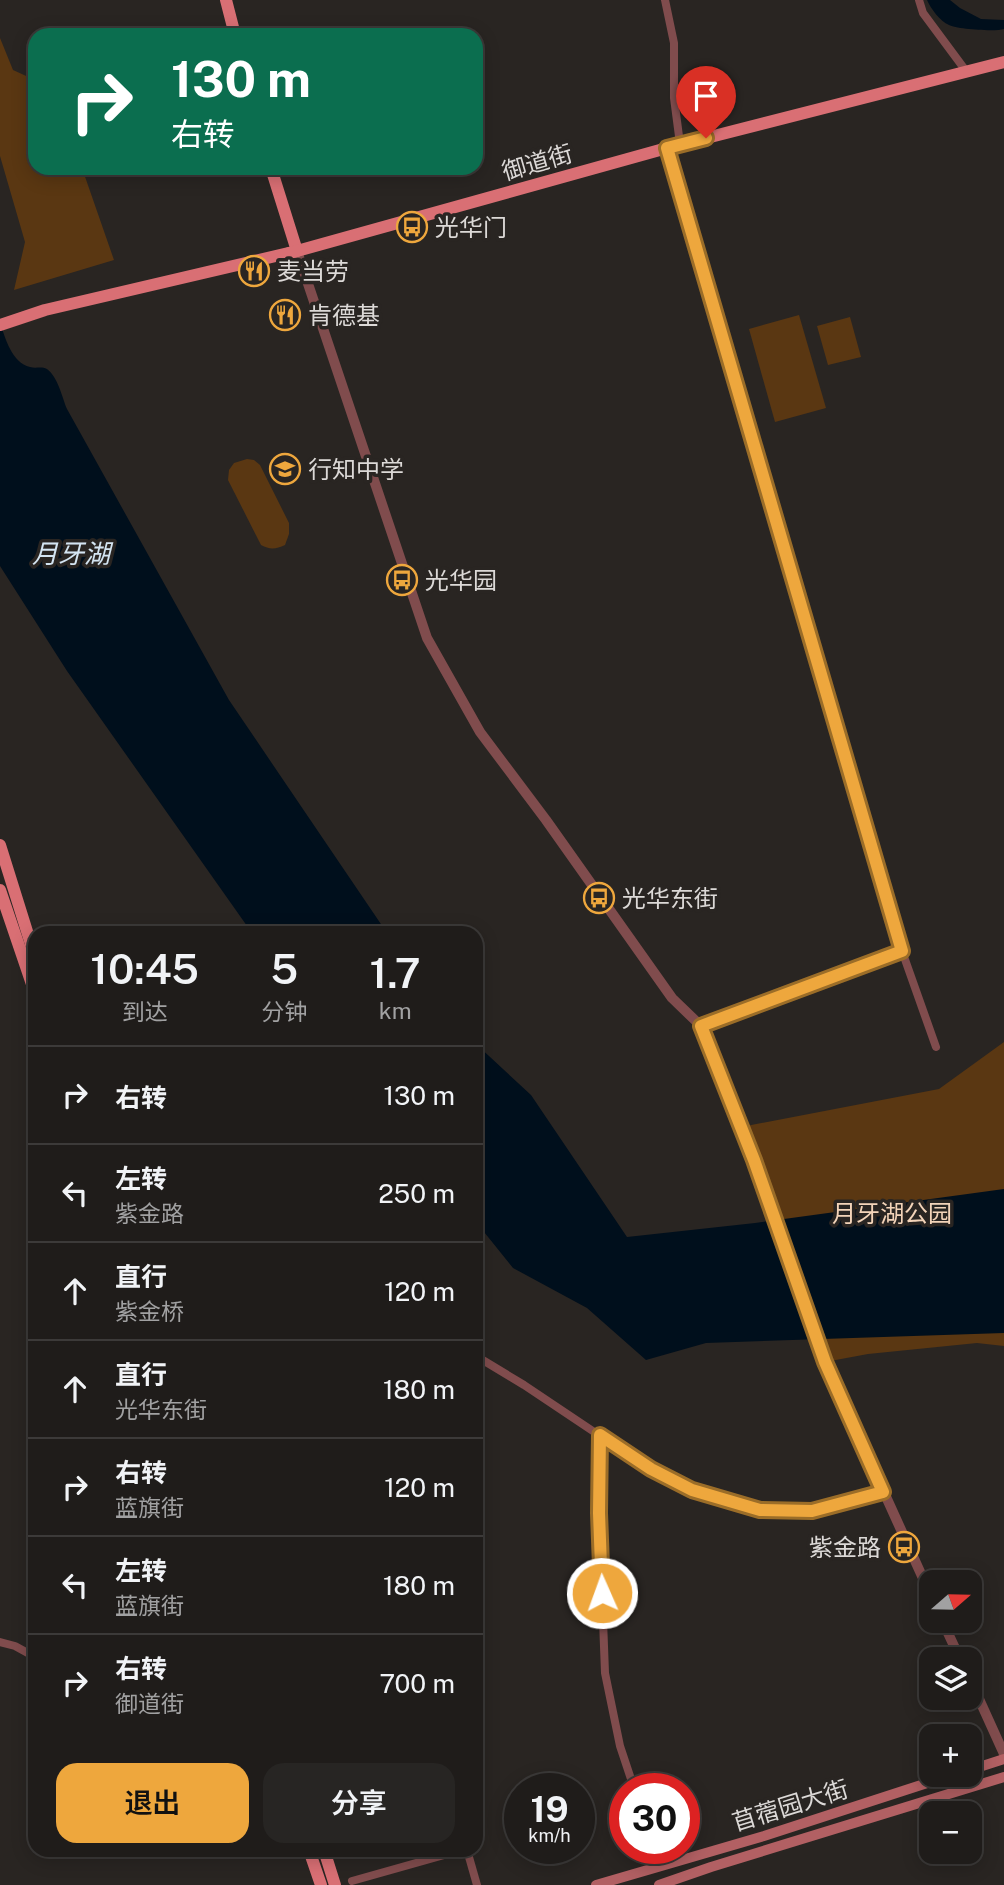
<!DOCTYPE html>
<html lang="zh">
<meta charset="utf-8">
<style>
body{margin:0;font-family:"Public Sans","Noto Sans SC",sans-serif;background:#272523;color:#f1f3f6;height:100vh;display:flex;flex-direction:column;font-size:26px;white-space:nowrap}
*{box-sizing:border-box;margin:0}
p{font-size:23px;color:#a1a1a2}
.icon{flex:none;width:38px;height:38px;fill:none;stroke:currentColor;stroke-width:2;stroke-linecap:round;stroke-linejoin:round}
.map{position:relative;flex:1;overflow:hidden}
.details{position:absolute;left:28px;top:926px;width:455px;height:931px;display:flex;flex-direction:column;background:#1f1c1a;border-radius:21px;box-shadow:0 4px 18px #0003,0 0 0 2px #3c3a39}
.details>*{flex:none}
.top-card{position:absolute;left:28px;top:28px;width:455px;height:147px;border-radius:21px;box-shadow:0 4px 18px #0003,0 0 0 2px #3c3a39;background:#0b6e4f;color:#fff;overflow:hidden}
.needle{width:46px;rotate:70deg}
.controls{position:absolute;left:919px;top:1570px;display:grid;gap:14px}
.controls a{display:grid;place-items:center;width:63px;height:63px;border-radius:14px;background:#1f1c1a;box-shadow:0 4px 18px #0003,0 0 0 2px #3c3a39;font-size:35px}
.speed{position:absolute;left:504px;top:1773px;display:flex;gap:14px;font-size:35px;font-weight:700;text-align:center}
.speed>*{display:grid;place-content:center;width:91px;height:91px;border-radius:50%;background:#1f1c1a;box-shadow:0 4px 18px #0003,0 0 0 2px #3c3a39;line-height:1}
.speed small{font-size:18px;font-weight:400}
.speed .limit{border:10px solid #d22;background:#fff;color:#111}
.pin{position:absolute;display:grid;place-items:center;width:60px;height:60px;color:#fff;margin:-72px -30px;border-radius:50% 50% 50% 0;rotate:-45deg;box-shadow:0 0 7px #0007}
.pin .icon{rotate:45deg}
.me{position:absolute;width:77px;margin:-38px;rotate:358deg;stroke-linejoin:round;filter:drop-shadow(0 0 5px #0008)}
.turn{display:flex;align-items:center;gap:24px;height:147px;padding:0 28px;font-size:32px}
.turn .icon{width:91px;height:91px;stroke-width:2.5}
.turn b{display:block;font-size:49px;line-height:60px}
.eta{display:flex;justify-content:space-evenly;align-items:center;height:119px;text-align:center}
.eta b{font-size:42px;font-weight:600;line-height:49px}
.cta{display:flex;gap:14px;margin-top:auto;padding:14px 28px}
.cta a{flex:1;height:80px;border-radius:21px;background:#eea73d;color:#111;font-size:28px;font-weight:600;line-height:80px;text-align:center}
.cta a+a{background:#272523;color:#f1f3f6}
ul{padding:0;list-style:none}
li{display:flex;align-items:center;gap:21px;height:98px;padding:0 28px;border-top:2px solid #3c3a39}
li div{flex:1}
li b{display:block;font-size:26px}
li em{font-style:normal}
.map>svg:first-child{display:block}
.green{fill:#5a3712}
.water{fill:#000f1c}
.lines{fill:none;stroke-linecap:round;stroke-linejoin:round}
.minor{stroke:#804c4d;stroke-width:8}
.tertiary{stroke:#804c4d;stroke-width:10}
.secondary{stroke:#b26063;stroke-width:10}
.primary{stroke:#d96f74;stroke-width:12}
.route-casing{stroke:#9b6d28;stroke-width:18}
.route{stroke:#eea73d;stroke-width:12}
.labels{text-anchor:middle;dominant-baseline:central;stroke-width:7;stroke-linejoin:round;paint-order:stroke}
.street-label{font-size:24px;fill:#dcd9d7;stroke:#292522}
.poi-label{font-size:24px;fill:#dcd9d7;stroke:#292522;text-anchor:start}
.park-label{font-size:24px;fill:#f3d4b9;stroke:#292522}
.water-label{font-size:26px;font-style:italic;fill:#d4e5f2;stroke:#292522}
</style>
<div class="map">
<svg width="1004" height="1885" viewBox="0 0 1004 1885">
<rect width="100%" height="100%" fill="#292522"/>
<g class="green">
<path d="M0,38L13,70L35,80V168H82L114,260L14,290L25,242L0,156Z"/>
<path d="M799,315L826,408L775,422L749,329Z"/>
<path d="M850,317L861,357L828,365L817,326Z"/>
<path d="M247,459L254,460L260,465L289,523V534L285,545C276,549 270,550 261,545L228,480L229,470L234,463Z"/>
<path d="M1004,1042V1346L977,1343L868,1354L825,1362L741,1127L939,1089Z"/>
</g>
<g class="water">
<path d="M927,0H950L960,8L981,19L1004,20V29C995,32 956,29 949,25C940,21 931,9 927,0Z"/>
<path d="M0,322C5,338 12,363 30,367C36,369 41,366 47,369C58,377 62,397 67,409L229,700L387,933H252L67,671L0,566Z"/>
<path d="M476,1044L531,1095L627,1237L755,1223L1004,1189V1333L706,1343L646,1360L587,1308L513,1268L476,1222Z"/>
</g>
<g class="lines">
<g class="minor">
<path d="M665,0L674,43V98L680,144"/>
<path d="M919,0L923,13L966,71"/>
<path d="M667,148L902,951L936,1047"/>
<path d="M701,1026L902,951"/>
<path d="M476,1356L524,1385L651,1470L692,1490L760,1510L812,1511L883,1492"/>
<path d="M600,1435L599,1513L605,1673L620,1746L634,1788"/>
<path d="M0,1642L15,1646L35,1657"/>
<path d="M654,1848L660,1866"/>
<path d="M467,1850L477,1885"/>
<path d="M352,1881L462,1850"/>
</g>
<g class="tertiary">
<path d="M295,245L427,638L480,732L546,820L672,998L701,1026L754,1160L825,1362L931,1596"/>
<path d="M942,1620L960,1659"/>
<path d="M970,1679L1004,1754"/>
</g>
<g class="secondary">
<path d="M970,1770L1004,1759"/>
<path d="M596,1885L764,1836L955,1774"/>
<path d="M659,1885L711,1867L1004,1777"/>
</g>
<g class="primary">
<path d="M226,0L235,35"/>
<path d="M271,168L297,251L289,253"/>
<path d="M0,325L45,310L297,251L667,148L1004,62"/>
<path d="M0,845L35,957"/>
<path d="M0,890L35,993"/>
<path d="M309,1850L321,1885"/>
<path d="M324,1850L335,1885"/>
</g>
</g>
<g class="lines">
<g class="route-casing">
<path id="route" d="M602,1593L599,1513L600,1435L651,1469L692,1490L760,1510L812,1511L883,1492L825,1362L754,1160L701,1026L902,951L667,148L706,138"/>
</g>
<use href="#route" class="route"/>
</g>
<defs>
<g id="bus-ring" transform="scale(1.575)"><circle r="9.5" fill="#292522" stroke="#eea73d" stroke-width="1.5"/><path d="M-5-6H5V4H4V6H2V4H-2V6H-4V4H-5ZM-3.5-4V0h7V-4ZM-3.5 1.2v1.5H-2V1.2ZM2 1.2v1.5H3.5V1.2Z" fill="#eea73d"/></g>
<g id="restaurant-ring" transform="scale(1.575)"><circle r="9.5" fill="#292522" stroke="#eea73d" stroke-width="1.5"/><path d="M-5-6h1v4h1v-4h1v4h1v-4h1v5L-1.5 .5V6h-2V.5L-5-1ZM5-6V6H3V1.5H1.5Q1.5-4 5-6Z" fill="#eea73d"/></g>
<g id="school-ring" transform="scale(1.575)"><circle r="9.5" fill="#292522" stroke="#eea73d" stroke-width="1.5"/><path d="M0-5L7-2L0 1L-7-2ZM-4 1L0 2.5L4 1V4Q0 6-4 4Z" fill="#eea73d"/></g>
</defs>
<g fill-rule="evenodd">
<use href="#bus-ring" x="412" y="227"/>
<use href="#restaurant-ring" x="254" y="271"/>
<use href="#restaurant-ring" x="285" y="315"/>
<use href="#school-ring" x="285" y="469"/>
<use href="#bus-ring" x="402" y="580"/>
<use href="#bus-ring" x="599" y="898"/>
<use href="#bus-ring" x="904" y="1547"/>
</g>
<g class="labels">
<g class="street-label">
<text transform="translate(537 162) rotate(-16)">御道街</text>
<text transform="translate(790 1805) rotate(-17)">苜蓿园大街</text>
</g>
<g class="poi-label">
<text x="435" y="227">光华门</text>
<text x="277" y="271">麦当劳</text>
<text x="308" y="315">肯德基</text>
<text x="308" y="469">行知中学</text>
<text x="425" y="580">光华园</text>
<text x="622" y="898">光华东街</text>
<text x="881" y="1547" text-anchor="end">紫金路</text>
</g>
<g class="park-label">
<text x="892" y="1213">月牙湖公园</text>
</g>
<g class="water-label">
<text x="71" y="553">月牙湖</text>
</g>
</g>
</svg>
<div class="controls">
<a><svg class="needle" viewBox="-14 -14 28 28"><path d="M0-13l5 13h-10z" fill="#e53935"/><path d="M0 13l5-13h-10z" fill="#a1a1a2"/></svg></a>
<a><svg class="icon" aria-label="layers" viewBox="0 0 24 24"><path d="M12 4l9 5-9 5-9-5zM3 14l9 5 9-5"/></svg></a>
<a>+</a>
<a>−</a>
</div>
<div class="speed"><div>19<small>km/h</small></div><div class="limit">30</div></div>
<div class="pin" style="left:706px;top:138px;background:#d93025"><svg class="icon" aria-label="arrive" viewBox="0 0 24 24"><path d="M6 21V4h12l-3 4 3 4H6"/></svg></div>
<svg class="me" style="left:602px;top:1593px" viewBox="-20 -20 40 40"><circle r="17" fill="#eea73d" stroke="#fff" stroke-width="3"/><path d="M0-11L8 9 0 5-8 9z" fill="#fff"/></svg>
<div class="top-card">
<div class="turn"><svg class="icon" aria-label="right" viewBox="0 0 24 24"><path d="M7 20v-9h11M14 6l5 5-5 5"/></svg><div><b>130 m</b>右转</div></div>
</div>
<section class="details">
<div class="eta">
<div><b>10:45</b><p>到达</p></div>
<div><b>5</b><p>分钟</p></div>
<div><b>1.7</b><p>km</p></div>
</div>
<ul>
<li><svg class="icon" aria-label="right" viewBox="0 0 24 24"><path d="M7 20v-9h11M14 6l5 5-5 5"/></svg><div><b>右转</b></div><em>130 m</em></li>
<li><svg class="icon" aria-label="left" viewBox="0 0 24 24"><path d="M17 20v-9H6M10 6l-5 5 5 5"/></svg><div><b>左转</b><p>紫金路</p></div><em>250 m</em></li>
<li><svg class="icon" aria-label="ahead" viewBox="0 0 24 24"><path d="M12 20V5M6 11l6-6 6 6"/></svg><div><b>直行</b><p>紫金桥</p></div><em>120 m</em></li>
<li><svg class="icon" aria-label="ahead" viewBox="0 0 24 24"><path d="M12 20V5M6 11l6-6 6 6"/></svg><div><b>直行</b><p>光华东街</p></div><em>180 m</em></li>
<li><svg class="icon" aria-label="right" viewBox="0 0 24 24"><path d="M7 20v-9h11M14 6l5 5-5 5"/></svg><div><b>右转</b><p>蓝旗街</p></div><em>120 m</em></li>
<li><svg class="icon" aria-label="left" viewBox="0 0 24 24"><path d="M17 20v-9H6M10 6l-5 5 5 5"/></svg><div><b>左转</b><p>蓝旗街</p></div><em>180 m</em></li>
<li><svg class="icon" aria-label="right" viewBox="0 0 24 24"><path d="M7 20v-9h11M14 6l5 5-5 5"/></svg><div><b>右转</b><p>御道街</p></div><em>700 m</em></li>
</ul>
<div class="cta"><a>退出</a><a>分享</a></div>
</section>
</div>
